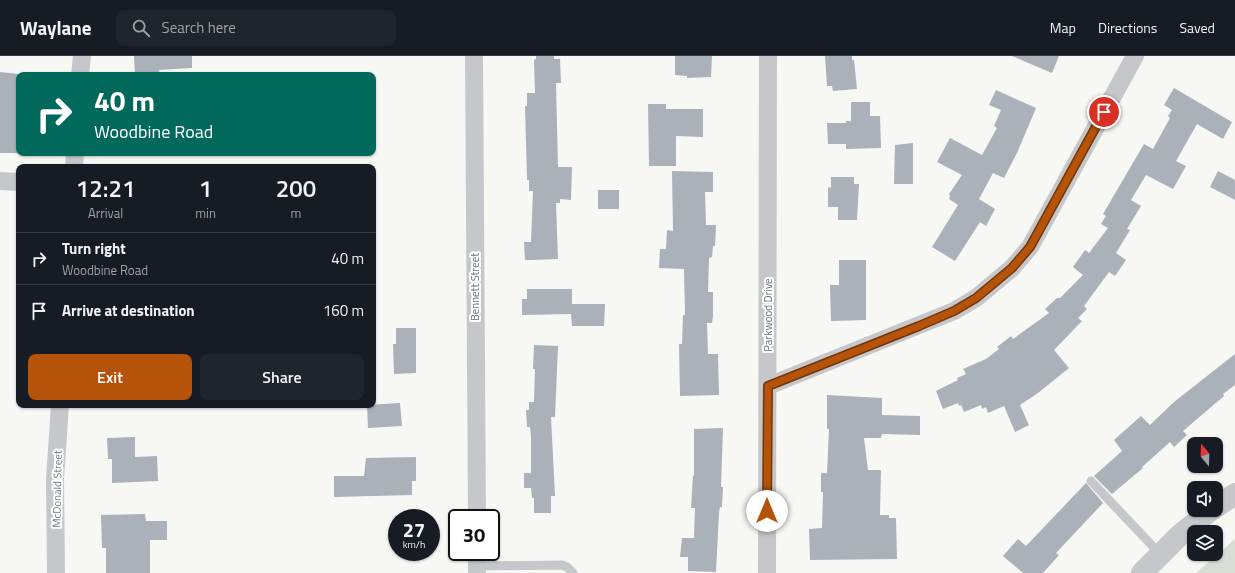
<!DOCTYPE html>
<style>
body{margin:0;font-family:"Titillium Web",sans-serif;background:#20242c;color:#f1f3f6;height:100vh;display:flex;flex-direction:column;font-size:15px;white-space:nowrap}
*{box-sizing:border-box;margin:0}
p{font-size:13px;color:#9ea1a6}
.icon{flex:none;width:22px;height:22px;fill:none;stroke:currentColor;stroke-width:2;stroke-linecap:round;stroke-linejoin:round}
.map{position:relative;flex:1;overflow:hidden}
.side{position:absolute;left:16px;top:108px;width:360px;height:244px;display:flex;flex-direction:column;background:#171b24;border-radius:8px;box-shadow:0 1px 3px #0004}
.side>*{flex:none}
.guide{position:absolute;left:16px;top:16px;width:360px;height:84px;border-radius:8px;box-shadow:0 1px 3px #0004;background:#00695c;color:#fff;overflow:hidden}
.needle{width:26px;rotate:341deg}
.controls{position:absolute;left:1187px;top:381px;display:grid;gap:8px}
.controls a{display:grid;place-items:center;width:36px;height:36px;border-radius:8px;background:#171b24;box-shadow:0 1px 3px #0004;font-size:20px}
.speed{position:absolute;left:388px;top:453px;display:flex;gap:8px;font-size:20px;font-weight:700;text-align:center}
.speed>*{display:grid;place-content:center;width:52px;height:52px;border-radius:50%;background:#171b24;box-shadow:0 1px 3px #0004;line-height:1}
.speed small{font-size:10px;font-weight:400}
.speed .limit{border:2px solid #111;border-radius:6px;background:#fff;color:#111}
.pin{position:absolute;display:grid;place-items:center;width:34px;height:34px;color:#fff;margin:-17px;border:2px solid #fff;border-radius:50%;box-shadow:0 1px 4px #0007}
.me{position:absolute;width:44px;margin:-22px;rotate:0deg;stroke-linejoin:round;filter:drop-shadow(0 0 3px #0008)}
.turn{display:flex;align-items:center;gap:14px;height:84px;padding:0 12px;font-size:18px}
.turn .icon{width:52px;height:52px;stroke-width:2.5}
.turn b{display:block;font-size:28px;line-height:34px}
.eta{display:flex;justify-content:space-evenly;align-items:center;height:68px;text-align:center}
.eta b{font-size:24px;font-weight:600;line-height:28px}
.action{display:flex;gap:8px;margin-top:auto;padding:8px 12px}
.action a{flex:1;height:46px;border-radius:8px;background:#b45309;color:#fff;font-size:16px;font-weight:600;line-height:46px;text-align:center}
.action a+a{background:#20242c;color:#f1f3f6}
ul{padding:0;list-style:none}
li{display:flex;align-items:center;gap:12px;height:52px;padding:0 12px;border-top:1px solid #363941}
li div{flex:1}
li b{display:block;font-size:15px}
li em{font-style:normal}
header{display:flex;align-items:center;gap:24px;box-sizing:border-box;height:56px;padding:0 20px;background:#171b24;border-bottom:1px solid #363941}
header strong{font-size:19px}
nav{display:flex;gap:22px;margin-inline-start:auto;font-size:14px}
.search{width:280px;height:36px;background:#20242c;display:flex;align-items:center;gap:10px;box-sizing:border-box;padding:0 14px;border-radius:8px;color:#9ea1a6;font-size:15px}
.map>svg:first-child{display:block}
.green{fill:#d8ded5}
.building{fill:#abb1b8}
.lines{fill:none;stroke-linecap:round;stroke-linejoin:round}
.service{stroke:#c5c7cb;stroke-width:9}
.minor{stroke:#c5c7cb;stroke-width:18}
.tertiary{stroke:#c5c7cb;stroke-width:22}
.route-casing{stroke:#753606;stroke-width:10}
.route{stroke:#b45309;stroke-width:7}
.labels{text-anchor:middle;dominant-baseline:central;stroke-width:4;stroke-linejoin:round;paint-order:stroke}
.street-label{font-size:11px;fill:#677484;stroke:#fff}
</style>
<header>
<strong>Waylane</strong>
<div class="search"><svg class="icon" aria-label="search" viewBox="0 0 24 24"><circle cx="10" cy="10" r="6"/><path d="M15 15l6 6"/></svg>Search here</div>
<nav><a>Map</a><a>Directions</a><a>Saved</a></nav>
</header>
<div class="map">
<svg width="1235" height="517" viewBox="0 0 1235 517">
<rect width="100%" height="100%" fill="#f7f7f4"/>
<path class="green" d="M1235,483V517H1196Z"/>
<g class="building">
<path d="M134,0H192V12L159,14L160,19H135Z"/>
<path d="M536,0H554V3H560L561,27H556L558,111H572L571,144L560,143V147H556L558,203L532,204H525L524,186H531L533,135H529V124H527L525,50H527V37H535L534,4L536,3Z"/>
<path d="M675,0H712L711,21L687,22V20L675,19Z"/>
<path d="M825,0H852V4H854L857,33L833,35L832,30H827Z"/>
<path d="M1012,0H1059L1052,17Z"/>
<path d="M0,16L19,18V97H0Z"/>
<path d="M1174,32L1232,66L1223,83L1197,68L1176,105L1186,110L1173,133L1146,119L1131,144L1141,150L1127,173L1130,174L1116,197L1126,204L1115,220L1109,216L1084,250L1087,253L1078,262L1082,265L1054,294L1069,312L1038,337L1020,349L1029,369L1015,376L1004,350L988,357L986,351L982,353L981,349L964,356L961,349L959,350L958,347L943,353L936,335L958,324L957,322L966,318L963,313L986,303L999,293L997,291L1011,280L1013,283L1049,257L1045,253L1057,242H1060L1083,219L1073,211L1085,194L1089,197L1108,172L1101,168L1106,160L1103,158L1144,88L1153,93L1170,62L1168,60L1172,54L1164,49Z"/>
<path d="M996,34L1036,52L1017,97L1004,122L993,117L979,143L995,153L986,170L980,166L955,205L932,191L958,149L949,143L950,140L949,138L962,119L937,106L950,82L982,99L997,72L994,70L1001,54L989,49Z"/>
<path d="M851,46H870V60H880L881,92L846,93V88H828L827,67H846V65H851Z"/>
<path d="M648,48H666V53H703V81L676,80V110H649Z"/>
<path d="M913,87V128H894L895,89Z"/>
<path d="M672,115L713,116V136H705L706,169H716L715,190H713L712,201L709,202L708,236H713V260L712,267H707L708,298H718L719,339L680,340L679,288H682L683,259H685L684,213L659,212L660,193H666L667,174L673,175Z"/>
<path d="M1218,115L1235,124V144L1210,131Z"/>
<path d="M831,121H854V128H859L857,164H838V151H828V131L831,132Z"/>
<rect x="598" y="134" width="21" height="19"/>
<path d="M839,204H866V264L831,265L830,229H839Z"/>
<path d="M527,233H572V248H605L604,270H572L571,258L522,259V243H527Z"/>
<path d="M396,272H416V317L394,318L393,288H396Z"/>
<path d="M534,289L558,290L555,361H551L555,440H551V457H534V442H532L531,432H524V417H531V380L530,371H527L526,354H529V346H534L535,313H533Z"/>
<path d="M1235,298V329L1223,338L1224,340L1183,375L1187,379L1174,391L1170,386L1142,411L1143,412L1112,438L1094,420L1122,395L1114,384L1141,360L1150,369L1174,346Z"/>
<path d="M827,339L882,342V359L920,360V379L882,378L881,382H864L868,414H881L880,459H889V462H896L897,503L810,504L809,473L822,472L823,436H821V417H827L829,373H827Z"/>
<path d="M400,347L402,370L368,372L367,349Z"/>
<path d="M723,372L721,431H723L722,451H720L719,457L716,516L688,515V501H680L682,482H694L695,452H691L693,419L694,420V373Z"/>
<path d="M135,381V401L157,400L158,425L112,427V403H108L107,382Z"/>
<path d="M416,401V425H412V439L334,441V420H364L366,402Z"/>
<path d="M1086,427L1103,447L1056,497L1059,499L1043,517H1023L1003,500L1018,483L1026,490Z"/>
<path d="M145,458L146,465H167V484H150V517H106V492H102L101,459Z"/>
</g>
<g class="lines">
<g class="service">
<path d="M1091,425L1160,498"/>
<path d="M477,510L562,509L567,511L573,517"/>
</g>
<g class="minor">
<path d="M474,0L477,462"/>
<path d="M80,19L82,0"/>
<path d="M74,111L75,97"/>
<path d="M0,125L19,126"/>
<path d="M768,330L954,255L976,242L1012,212L1030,191L1135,0"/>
<path d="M477,496V517"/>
<path d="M56,517L55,423L60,349"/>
<path d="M767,517L768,0"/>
</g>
<g class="tertiary">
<path d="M1216,451L1235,438"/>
<path d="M1142,517L1181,478L1211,454"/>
</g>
</g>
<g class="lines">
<g class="route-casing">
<path id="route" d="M767,455L768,330L919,270L954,255L976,242L1012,212L1030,191L1104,56"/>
</g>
<use href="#route" class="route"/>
</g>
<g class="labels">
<g class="street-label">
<text transform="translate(475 231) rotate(-90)">Bennett Street</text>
<text transform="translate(768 259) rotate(-90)">Parkwood Drive</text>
<text transform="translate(57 433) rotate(-89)">McDonald Street</text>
</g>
</g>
</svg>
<div class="controls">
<a><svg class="needle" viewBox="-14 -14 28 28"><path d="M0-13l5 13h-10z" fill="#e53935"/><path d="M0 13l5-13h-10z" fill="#9ea1a6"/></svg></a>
<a><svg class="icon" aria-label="sound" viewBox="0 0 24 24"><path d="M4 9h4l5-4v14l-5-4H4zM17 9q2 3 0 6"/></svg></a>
<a><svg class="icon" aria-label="layers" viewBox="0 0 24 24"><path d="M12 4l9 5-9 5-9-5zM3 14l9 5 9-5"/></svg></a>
</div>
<div class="speed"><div>27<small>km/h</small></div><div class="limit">30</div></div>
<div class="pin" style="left:1104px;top:56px;background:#d93025"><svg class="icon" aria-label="arrive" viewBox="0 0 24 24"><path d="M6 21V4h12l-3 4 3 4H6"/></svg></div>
<svg class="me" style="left:767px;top:455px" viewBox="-20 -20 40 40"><circle r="19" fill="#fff"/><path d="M0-13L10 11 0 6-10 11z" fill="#b45309"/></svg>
<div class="guide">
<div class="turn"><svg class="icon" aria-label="right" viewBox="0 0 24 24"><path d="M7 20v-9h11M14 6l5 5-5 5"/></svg><div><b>40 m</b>Woodbine Road</div></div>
</div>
<section class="side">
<div class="eta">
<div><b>12:21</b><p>Arrival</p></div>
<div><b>1</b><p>min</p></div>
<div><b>200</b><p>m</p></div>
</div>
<ul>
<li><svg class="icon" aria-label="right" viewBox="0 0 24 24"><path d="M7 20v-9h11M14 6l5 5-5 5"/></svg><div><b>Turn right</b><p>Woodbine Road</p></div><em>40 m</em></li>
<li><svg class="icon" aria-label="arrive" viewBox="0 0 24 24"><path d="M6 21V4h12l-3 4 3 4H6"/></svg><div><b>Arrive at destination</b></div><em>160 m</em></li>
</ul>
<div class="action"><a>Exit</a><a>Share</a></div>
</section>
</div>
